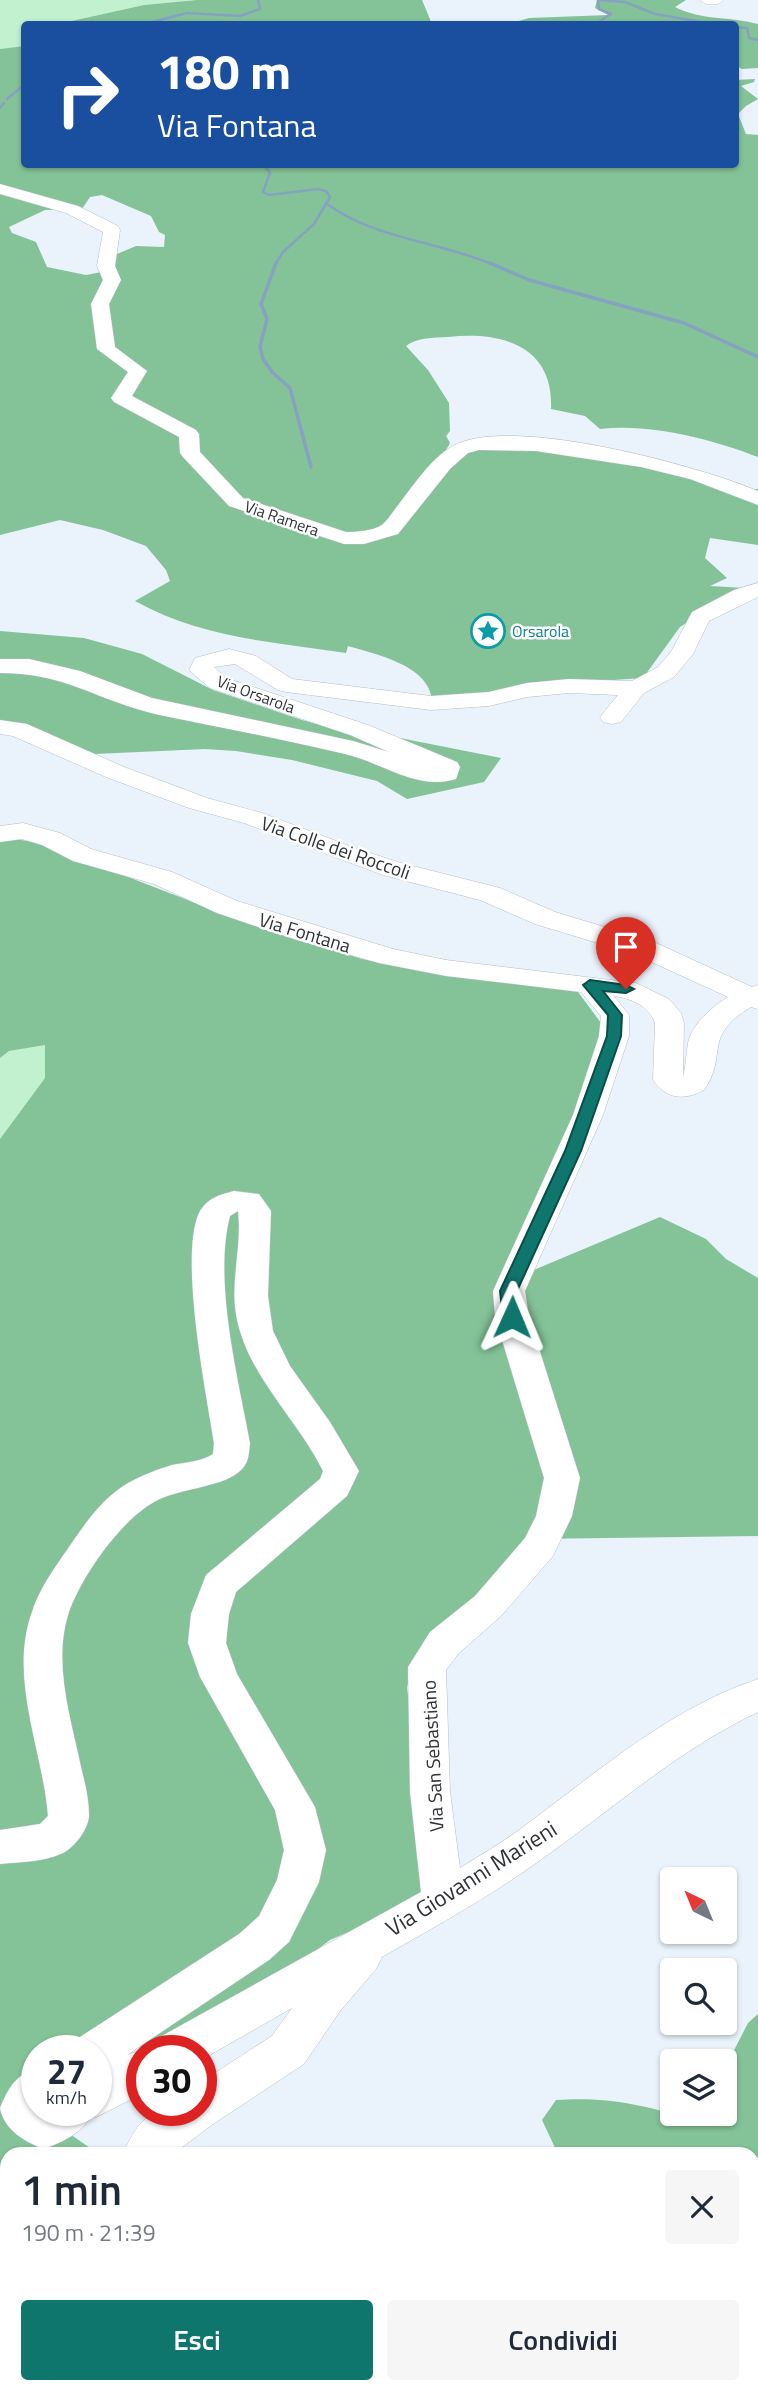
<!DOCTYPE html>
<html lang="it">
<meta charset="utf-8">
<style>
body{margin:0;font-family:"Titillium Web",sans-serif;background:#f6f6f7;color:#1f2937;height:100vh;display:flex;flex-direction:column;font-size:26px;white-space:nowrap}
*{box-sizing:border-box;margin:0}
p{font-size:23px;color:#747a83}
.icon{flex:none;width:38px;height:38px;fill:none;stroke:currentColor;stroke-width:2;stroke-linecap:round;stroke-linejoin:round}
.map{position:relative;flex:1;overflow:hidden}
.details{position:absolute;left:0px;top:2147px;width:760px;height:247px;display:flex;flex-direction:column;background:#fff;border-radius:21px 21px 0 0;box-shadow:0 2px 5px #0004}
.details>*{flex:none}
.hud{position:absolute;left:21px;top:21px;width:718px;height:147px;border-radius:7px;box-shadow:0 2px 5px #0004;background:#1a4fa0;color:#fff;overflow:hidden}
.needle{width:46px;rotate:317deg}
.buttons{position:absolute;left:660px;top:1867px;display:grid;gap:14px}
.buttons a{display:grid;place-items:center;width:77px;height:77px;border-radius:7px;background:#fff;box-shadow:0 2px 5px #0004;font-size:35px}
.speed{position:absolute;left:21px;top:2035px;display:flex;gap:14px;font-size:35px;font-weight:700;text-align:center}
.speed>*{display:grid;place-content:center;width:91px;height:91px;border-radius:50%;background:#fff;box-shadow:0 2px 5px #0004;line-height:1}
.speed small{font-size:18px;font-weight:400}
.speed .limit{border:10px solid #d22;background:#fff;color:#111}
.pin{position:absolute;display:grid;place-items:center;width:60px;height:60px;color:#fff;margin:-72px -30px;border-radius:50% 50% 50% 0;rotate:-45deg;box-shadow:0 0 7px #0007}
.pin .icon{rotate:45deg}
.me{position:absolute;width:77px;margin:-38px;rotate:1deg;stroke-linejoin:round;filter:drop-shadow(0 0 5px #0008)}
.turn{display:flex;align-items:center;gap:24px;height:147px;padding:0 21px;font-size:32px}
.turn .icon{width:91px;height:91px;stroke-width:2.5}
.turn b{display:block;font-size:49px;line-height:60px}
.round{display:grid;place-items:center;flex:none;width:74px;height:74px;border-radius:7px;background:#f6f6f7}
.head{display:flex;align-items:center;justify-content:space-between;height:119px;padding:0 21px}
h1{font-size:42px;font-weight:600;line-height:52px}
.action{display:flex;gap:14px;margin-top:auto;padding:14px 21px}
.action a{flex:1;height:80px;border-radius:7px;background:#0f766e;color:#fff;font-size:28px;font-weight:600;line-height:80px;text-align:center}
.action a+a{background:#f6f6f7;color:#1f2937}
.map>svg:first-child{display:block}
.green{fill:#c2f1cf}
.forest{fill:#83c397;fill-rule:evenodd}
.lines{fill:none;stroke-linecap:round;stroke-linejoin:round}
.stream-far1{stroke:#86a2c1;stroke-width:2.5}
.stream{stroke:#86a2c1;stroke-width:3.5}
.minor-casing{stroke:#b7bec7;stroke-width:1}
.minor{fill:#fff;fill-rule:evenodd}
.route{fill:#0f766e;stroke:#0a4d48;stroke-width:2}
.labels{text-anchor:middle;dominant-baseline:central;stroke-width:5;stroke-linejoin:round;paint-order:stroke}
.far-street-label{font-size:16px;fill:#2f3236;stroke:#fefefe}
.far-culture-label{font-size:16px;fill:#0d838f;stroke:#fefefe;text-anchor:start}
.street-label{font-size:19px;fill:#2f3236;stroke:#fefefe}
.near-street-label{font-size:23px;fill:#2f3236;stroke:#fefefe}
</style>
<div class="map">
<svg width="758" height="2393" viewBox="0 0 758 2393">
<rect width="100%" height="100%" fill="#eaf2fb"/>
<g class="green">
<path d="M0,0H197L144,5L58,24H24V46L0,49Z"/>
<path d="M46,1044L45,1078L0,1139V1058L9,1051Z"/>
</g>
<g class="forest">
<path d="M197,0H422L432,24H58L144,5Z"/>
<path d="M597,0H686L675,7C703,21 728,16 758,24V68L742,69L735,65V24H508L529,18L608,15L595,8Z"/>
<path d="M24,46V164H735V80L755,79L754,82L741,86L758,99L746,106L738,114L746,134L758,135V457C711,439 651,423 600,429L585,416L551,409C554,346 502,331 448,337C433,338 418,337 406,346L428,370L449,403L450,431L446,436L450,443L445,452L462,456L484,444L582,453L745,489H758V545L710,538L705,558L727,578L710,586L745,588L715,604L680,627L643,678L569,683L443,704L432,700C429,665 375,654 348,646L346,653C273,642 201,638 135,601L170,581L166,570L146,546L103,530L60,520L0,535V49ZM102,195L151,216L159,232L165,235L164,247L136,246L117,254L112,270L86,275L47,267L36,242L12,233L9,227L45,210L82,209L90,197Z"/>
<path d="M0,631L84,638L142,654L213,690L302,720L343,731L400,738L501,758L484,782L407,799L377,781L292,760L236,751L205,749L95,754L0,721Z"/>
<path d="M16,839L43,844L234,918L362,959L451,975L578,992L601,1023L596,1060L575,1128L498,1285L660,1217L706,1239L726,1259L758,1278V1536L532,1539L412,1665L407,1688L412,1724L422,1900L330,1940L278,1979L153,2046L37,2051V2079L4,2114L61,2128L99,2154H7V2284L0,2298V1139L45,1078V1045L9,1051L0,1058V842Z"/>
<path d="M758,2014V2393H543V2387H752V2154H558L542,2120L556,2100C608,2097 638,2104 687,2118L690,2114H724L725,2068L748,2023Z"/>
</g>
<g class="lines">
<g class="stream-far1">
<path d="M598,0L599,9L611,14L600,21L601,24"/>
<path d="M599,0L625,2L655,14L713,24"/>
<path d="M144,24L187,13L240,16L260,9L258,0"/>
<path d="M735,27L747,28L749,38L758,40"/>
<path d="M7,99L24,85"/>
<path d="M0,108L4,103"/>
<path d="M263,164L270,173L263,192L269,195L318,189L326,191L330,197L314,224L283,252L275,265"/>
<path d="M327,204C377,240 439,241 494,265"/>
</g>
<g class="stream">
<path d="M276,263L261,304L267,319L260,347L263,359L273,373L290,388L311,467"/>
<path d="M490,263L529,280L684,323L758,357"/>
</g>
<g class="minor-casing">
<g id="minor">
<path d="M700,0H724C719,6 705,6 700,0Z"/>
<path d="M0,184L78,206L118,226L120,230L115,266L121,280L109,304L115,347L147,371L132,396L196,430L199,434L200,452L243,498L346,532C358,532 372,531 382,525C388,520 394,510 399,504C414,485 431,458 453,446C509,414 699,466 758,491V505L690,479L641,467L536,451L479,450L468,453L450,469L398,534L364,544H344L229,506L183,457L180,453L179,437L114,402L111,398L128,372L97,349L91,304L103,280L97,266L103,232L66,213L0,194Z"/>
<path d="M758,583V597L709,621L693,654L674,677L644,693L621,722L612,724L603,722L600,717L618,695L569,693L527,697L489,706L431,710L286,692L278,690L235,664L214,667L226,678L368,725L457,762L460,767L456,779C416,791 384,763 345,754C295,742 245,732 194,722C176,718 156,715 137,709C85,693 59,673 0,673V659H29L80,671L152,698L353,741L389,752L350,735L210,688L189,670L195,658L229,649L256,656L292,679L431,696L489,692L527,683L569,679L632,681L658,667L671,652L692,612L734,590Z"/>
<path d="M0,720L27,724L124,767L207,798L262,813L352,847L401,863L500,888L555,912L654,942L752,987L758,985V1009L751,1007C701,1037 729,1054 704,1090C684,1101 666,1099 653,1080L655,1023C650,1007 631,998 614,996L629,1015V1036L603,1115L525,1291L529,1317L580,1478L572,1516L553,1556L501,1616L458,1654L446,1670L450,1792L460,1868C479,1856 500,1844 519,1830C594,1775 668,1709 758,1679V1712C680,1749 616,1806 546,1856C494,1894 438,1925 382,1957L376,1969L340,2011L304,2064L213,2124L173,2154H123C143,2108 155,2110 201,2110V2082L272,2036L292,2008L201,2060V2051H154L160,2037L421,1892L410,1792L408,1667L430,1632L475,1596L525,1538L536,1516L544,1478L495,1317L493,1291L573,1115L599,1036L601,1016L581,992L446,976L379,963L294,939L217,913L154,884L73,861L42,845L22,839L0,842V826L23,823L60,833L91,849L172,872L237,901L393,949L446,960L636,983L669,999L681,1013L684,1023L683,1077C686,1066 686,1055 688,1043C692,1024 712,1007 728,997L634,954L535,924L480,900L383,875L244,823L189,808L106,777L13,736L0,734Z"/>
<path d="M234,1191L259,1194L271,1211L268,1296L273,1331L290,1366L330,1422L359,1471L347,1496L236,1592L229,1614L226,1643L237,1674L315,1807L326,1850L319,1882L289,1942L269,1960L127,2055L142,2050L146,2051H142V2094L96,2117L91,2115C83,2133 62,2142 44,2149C25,2142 4,2130 0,2108C9,2087 15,2076 37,2067V2110H96V2072L102,2069L96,2071V2051H74L80,2037L239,1934L259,1916L277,1880L284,1850L275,1810L200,1677L188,1643L191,1614L206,1575L320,1479L323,1471C296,1416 242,1371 235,1307C232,1275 242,1242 238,1211L230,1216C213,1280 238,1378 250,1443C249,1452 249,1461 243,1468C226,1488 180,1487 154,1502C120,1521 80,1578 68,1615C53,1664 71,1719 81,1767C85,1783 89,1799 89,1815C89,1828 75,1847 63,1853C44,1862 20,1862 0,1864V1830L40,1824L48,1816C43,1751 9,1680 31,1615C38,1591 53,1570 67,1550C84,1525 101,1499 128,1483C141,1476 158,1469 172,1465C187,1462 200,1462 213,1454L214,1443C206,1392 179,1257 199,1213C207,1198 219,1195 234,1191Z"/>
<path d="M7,2379V2387H56L53,2393H1Z"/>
</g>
</g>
<use href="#minor" class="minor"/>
</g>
<path class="route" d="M590,980L626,985L634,989L626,993L603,991L622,1015L621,1036L581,1151L517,1291L520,1317L512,1323L503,1317L500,1291L565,1151L607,1036L608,1015L583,985Z"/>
<defs>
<g id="sight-ring" transform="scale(1.75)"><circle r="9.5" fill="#fefefe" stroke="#0f9aa8" stroke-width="1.5"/><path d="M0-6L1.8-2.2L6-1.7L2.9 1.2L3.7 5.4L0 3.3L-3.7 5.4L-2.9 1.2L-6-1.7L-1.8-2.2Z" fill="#0f9aa8"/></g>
</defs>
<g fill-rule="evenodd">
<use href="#sight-ring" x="488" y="631"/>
</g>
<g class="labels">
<g class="far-street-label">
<text transform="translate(282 518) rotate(19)">Via Ramera</text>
<text transform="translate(256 694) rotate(20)">Via Orsarola</text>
</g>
<g class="far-culture-label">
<text x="512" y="631">Orsarola</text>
</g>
<g class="street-label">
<text transform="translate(336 847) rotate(19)">Via Colle dei Roccoli</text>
<text transform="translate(305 932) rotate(17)">Via Fontana</text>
<text transform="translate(432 1756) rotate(-93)">Via San Sebastiano</text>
</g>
<g class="near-street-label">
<text transform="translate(471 1878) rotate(-32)">Via Giovanni Marieni</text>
</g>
</g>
</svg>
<div class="buttons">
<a><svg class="needle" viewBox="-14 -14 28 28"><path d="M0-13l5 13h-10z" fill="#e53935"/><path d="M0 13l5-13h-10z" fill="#747a83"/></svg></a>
<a><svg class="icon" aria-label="search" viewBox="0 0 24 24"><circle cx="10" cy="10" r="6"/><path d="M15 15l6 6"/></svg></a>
<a><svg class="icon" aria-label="layers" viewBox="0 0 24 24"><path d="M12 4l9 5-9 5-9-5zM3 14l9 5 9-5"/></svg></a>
</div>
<div class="speed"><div>27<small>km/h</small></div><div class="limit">30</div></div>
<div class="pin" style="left:626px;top:989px;background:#d93025"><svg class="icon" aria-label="arrive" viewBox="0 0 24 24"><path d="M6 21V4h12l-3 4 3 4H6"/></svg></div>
<svg class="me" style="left:512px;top:1317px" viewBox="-20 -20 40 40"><path d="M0-17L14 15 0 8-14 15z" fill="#0f766e" stroke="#fff" stroke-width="4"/></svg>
<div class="hud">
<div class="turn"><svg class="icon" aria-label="right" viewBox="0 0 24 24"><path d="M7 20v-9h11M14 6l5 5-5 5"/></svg><div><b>180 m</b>Via Fontana</div></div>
</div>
<section class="details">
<div class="head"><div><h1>1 min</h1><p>190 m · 21:39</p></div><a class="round"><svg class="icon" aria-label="close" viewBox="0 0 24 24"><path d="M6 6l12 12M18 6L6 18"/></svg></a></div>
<div class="action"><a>Esci</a><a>Condividi</a></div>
</section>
</div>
